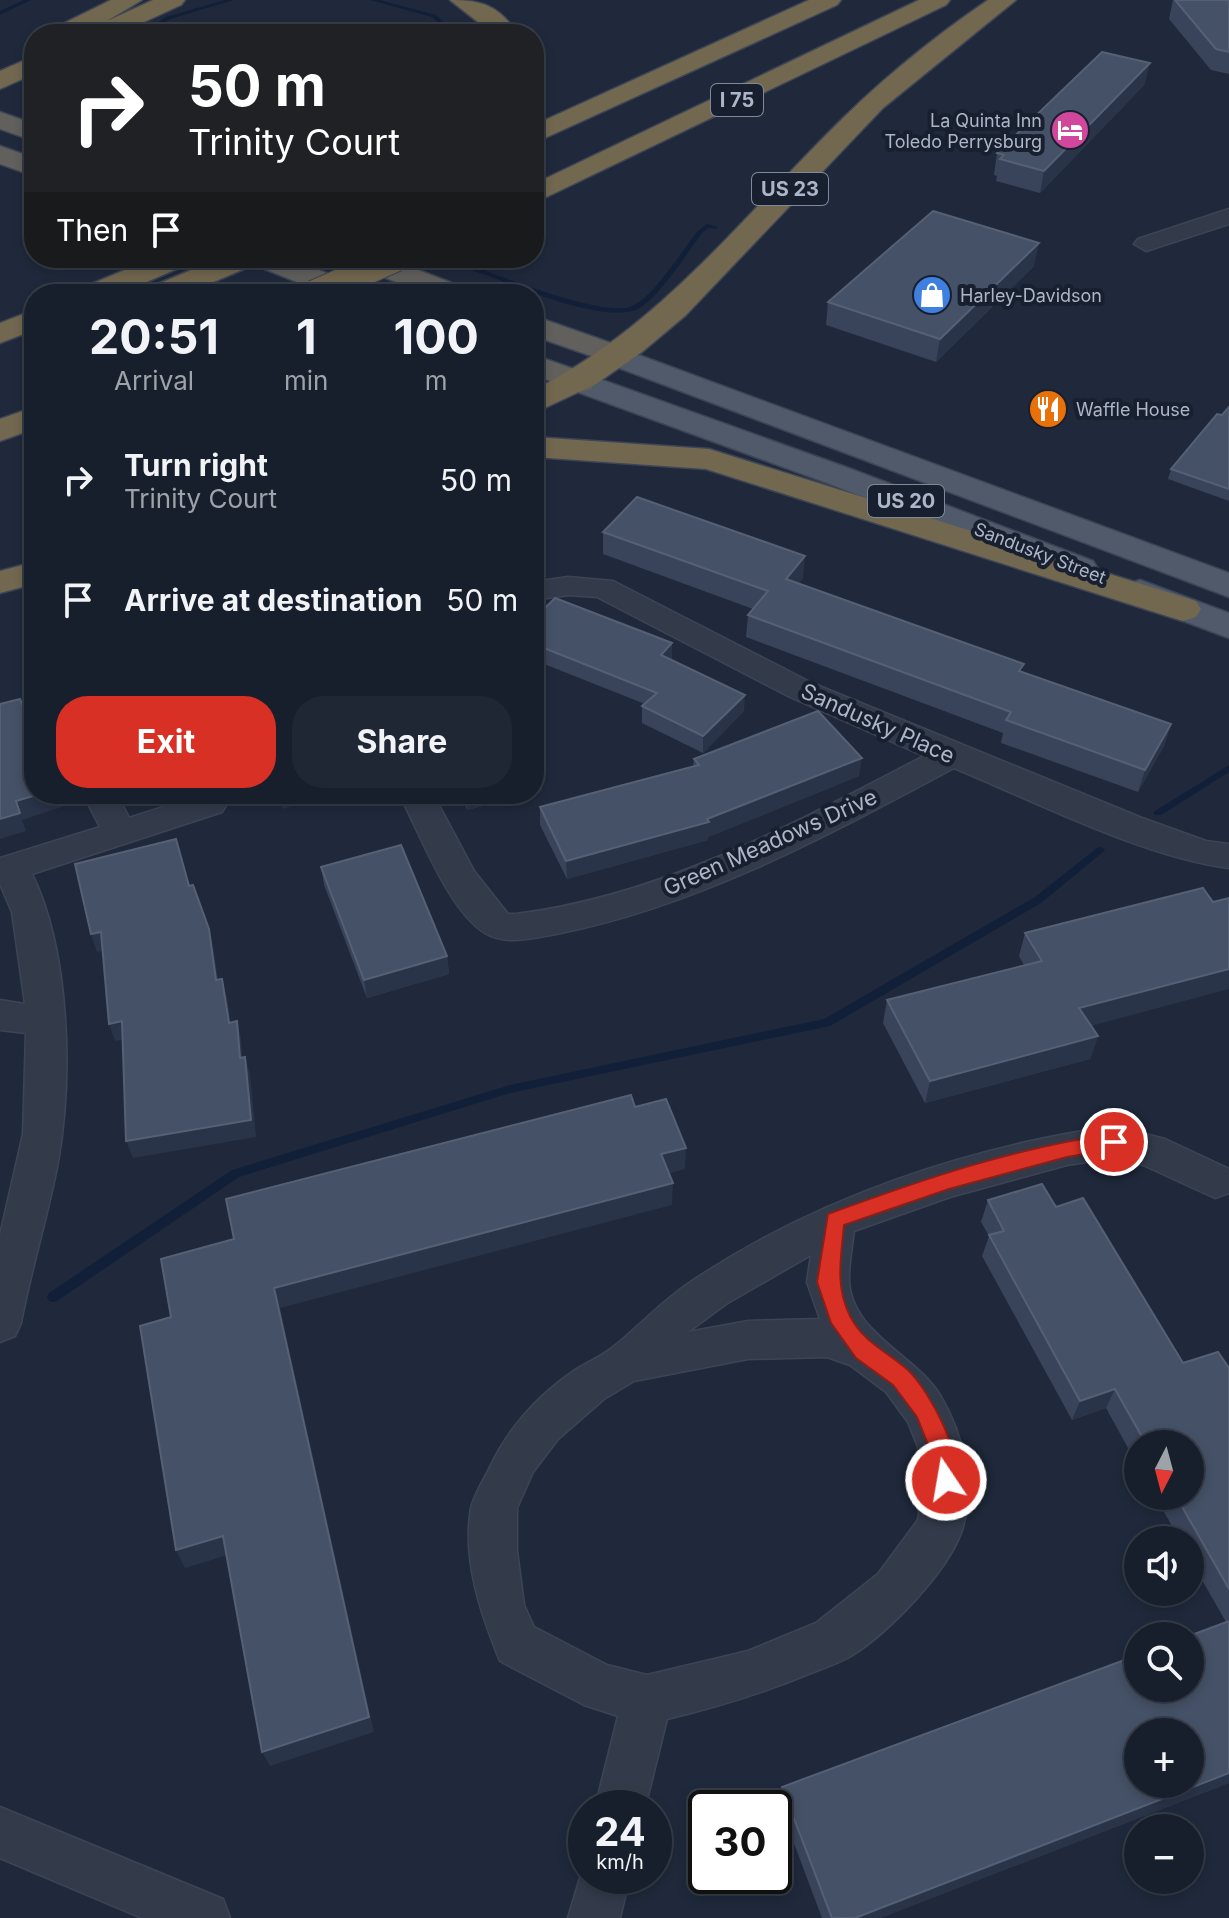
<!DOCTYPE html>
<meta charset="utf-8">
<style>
body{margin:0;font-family:Inter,sans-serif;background:#202734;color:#f1f3f6;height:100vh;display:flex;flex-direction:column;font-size:30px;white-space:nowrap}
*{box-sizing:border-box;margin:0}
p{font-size:26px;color:#9ea2a9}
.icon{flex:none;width:44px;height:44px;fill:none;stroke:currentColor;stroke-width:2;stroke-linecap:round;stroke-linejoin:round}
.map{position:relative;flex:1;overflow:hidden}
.drawer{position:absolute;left:24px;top:284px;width:520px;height:520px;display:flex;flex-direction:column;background:#171f2c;border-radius:32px;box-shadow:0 4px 12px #0003,0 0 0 2px #363d48}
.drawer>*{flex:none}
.guide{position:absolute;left:24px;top:24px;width:520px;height:244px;border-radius:32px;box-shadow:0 4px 12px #0003,0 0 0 2px #363d48;background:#202124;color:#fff;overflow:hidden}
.needle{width:52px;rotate:186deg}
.fabs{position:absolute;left:1124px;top:1430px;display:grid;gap:16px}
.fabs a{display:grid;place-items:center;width:80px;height:80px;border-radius:50%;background:#171f2c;box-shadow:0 4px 12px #0003,0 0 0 2px #363d48;font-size:40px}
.speed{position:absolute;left:568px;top:1790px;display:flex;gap:16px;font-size:40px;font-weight:700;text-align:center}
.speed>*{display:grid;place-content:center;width:104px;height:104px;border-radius:50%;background:#171f2c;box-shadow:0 4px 12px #0003,0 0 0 2px #363d48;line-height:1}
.speed small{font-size:20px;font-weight:400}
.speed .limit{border:4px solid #111;border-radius:12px;background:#fff;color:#111}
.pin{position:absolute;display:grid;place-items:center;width:68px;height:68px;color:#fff;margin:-34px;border:4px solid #fff;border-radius:50%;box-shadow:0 2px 8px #0007}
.me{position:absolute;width:88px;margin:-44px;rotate:348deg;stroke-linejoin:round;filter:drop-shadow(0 0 6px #0008)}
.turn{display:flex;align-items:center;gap:28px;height:168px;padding:0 32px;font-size:36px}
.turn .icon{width:104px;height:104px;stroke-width:2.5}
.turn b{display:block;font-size:56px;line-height:68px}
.then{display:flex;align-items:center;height:76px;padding:0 32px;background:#0003;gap:16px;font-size:30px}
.eta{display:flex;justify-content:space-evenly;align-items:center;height:136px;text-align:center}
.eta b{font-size:48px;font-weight:700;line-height:56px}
.action{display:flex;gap:16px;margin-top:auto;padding:16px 32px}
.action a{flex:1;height:92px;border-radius:32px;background:#d93025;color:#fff;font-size:32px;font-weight:700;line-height:92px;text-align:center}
.action a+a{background:#202734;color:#f1f3f6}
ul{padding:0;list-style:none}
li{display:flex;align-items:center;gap:24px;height:120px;padding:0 32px}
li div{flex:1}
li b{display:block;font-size:30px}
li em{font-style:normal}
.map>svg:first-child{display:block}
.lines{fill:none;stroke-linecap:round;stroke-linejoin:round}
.stream{fill:#121f39;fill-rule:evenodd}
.minor-casing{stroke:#3c4455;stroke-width:3}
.primary-casing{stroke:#3c4455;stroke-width:3}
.trunk-casing{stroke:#3d4556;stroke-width:3}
.motorway-casing{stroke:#3d4556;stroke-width:3}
.minor{fill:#333b4b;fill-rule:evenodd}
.primary{fill:#505a6b;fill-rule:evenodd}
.trunk{fill:#61605d;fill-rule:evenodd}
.motorway{fill:#72674f;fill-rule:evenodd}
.motorway-bridge-casing{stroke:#3d4556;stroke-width:29;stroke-linecap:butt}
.motorway-bridge{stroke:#72674f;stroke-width:27}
.wall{fill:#39445a}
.shaded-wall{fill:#293449}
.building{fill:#455166;stroke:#566075;stroke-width:2;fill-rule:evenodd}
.route{fill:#d93025;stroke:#8d1f18;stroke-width:2}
.labels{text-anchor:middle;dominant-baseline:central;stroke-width:8;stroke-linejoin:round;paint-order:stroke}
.far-poi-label{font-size:18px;fill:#adb5c8;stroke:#182030;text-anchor:start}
.far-street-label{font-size:18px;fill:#adb5c8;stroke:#182030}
.shield{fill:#182030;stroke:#80889a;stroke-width:2}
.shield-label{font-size:20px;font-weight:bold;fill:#adb5c8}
.street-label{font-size:22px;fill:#adb5c8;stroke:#182030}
</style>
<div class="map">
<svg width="1229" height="1918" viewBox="0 0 1229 1918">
<rect width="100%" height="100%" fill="#1f293b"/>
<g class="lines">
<g class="stream">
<path d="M24,0H31L0,15V11Z"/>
<path d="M225,0H234L170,19L147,34H140L166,17Z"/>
<path d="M370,0H379L436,15L457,34H451L432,17Z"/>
<path d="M707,224L718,227L715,229L708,228L702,233C688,252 658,299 638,309C606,324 522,289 489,276C474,271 457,266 444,258H453C488,271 601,319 632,306C654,297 682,250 698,231Z"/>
<path d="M1229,765V772L1161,815H1155L1153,813L1155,811Z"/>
<path d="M1100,847L1103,848L1105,850L1103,852L1041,903L830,1026L510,1093L239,1177L57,1301L53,1302L49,1301L47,1297L49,1293L232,1170L510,1085L824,1019L1035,897L1097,848Z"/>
</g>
<g class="minor-casing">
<g id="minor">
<path d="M1229,209V224L1146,251L1134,244L1138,239Z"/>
<path d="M568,577L613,581L812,683L1142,818L1206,841L1229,844V868C1145,858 1034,801 954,768C827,836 698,906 556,934C534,938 506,946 485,933C448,910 420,833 399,794H433L474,871L508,914H516C662,896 795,823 924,756L790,697L597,597L568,595L534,600V582Z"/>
<path d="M83,794H117L129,818L191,798L189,794H223L227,804L222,812L32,874C70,952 73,1077 58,1162C48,1216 31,1269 21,1323L15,1336L0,1342V1235L23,1134L26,1033L0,1030V1000L25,1004L12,912L0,884V858L100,827Z"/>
<path d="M1114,1126L1165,1139L1229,1169V1193L1215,1198L1143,1165L1114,1158L1067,1165L950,1197L854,1231C852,1246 849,1263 849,1279C850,1333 916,1355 940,1395C963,1434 976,1486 962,1530C948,1572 888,1633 851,1656C839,1663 824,1668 811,1673C763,1693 717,1707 667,1719L645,1808H595L618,1716L584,1705L500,1661C481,1614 462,1560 471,1508C474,1495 483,1481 489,1469C508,1428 537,1396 575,1370C587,1362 601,1357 612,1348C641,1325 662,1300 695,1279C819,1197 968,1147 1114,1126ZM811,1255L807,1282L820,1319L748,1321L688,1332L726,1304ZM827,1357L850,1365L886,1392L908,1422L918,1447L924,1480L918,1520L878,1574L816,1623L748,1651L647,1675L607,1665L534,1627L524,1605L517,1551V1508L533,1472L558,1439L604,1399L634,1381L748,1359Z"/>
<path d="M0,1807L223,1899L230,1918H142L0,1858Z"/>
<path d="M586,1858V1876H630L620,1918H568Z"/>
</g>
</g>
<g class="primary-casing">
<g id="primary">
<path d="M617,347L1229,573V597L606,363L601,356L606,349Z"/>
<path d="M580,372L851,469L1093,561L1098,569L1093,577L1080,580L1067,577L827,483L569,389L564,382L569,375Z"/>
<path d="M1140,580L1229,613V638L1127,600L1122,592L1127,584Z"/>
</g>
</g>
<g class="trunk-casing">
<g id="trunk">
<path d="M0,112L34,124V141L0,129Z"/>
<path d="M0,146L34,158V176L0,164Z"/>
<path d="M247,258H288L365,288L369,294H327L252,264Z"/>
<path d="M345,258H387L465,288L469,294H427L350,264Z"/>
<path d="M534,316L628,349L633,356L628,363L617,365L534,336Z"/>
<path d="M534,355L591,375L596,382L591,389L580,392L534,375Z"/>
</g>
</g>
<g class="motorway-casing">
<g id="motorway">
<path d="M111,0H142L107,21L153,0H185L181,5L118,34H100L97,29L100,24L80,34H49L52,29Z"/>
<path d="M450,0C483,0 499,6 518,34H493Z"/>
<path d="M809,0H841L837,5L534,143V125Z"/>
<path d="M919,0H950L946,5L534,203V184Z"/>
<path d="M988,0H1016L883,108L686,315L642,352L596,384L534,413V390C653,330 733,229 825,136C875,85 929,40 988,0Z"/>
<path d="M34,56V74L0,89V71Z"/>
<path d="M153,258H193L188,264L119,294H78L82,288Z"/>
<path d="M220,258H261L256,264L185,294H144L148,288Z"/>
<path d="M34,310V330L0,343V323Z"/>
<path d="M34,407V429L0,441V419Z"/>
<path d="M534,437L709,449L1196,601L1201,609L1196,617L1183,621L1170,617L706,469L534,457Z"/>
<path d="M34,562V584L0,593V571Z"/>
</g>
</g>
<use href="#minor" class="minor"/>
<use href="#primary" class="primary"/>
<use href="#trunk" class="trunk"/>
<use href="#motorway" class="motorway"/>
<g class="motorway-bridge-casing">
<path id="motorway-bridge" d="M314,294L396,258"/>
</g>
<use href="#motorway-bridge" class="motorway-bridge"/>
</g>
<g class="wall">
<path d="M1173,0H1229V74L1211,70L1169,19Z"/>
<path d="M1145,84L1040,193L996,181L997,176L994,175L997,153Z"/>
<path d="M1034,266L936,362L826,325L828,302Z"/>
<path d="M1229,407V501L1168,479L1171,469Z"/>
<path d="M603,532L803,578L799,583L1022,672L1171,724L1164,746L1138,792L1001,743L1003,733L746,637L748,615L753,609L603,554Z"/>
<path d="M534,619L672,643L671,660L744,711L703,753L642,723V706L645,704L534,660Z"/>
<path d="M694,759L859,776L708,837V840L567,879L540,825V807L693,766Z"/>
<path d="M460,794H529L467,810Z"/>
<path d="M321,867L447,956L449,974L367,998L324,885Z"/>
<path d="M1025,933L1098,1036L1090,1059L925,1103L883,1023L887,1000L1024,965L1019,956Z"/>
<path d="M988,1200L1056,1207L1183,1363L1229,1368V1783L880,1918H822L778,1801L782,1787L1226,1622L1190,1559V1540H1180L1155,1496H1190V1444H1138V1466L1106,1408L1072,1420L982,1256L989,1236L981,1222Z"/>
</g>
<g class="shaded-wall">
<path d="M1150,63L1145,84L1040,193L1044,171Z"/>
<path d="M1039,243L1034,266L936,362L940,339Z"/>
<path d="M805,556L803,578L784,601L786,579Z"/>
<path d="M672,643V659L660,672L661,655Z"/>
<path d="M745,695L744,711L703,753V736Z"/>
<path d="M1171,724L1164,746L1138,792L1145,770Z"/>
<path d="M862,758L859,776L708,837V840L567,879L566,861L707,819Z"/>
<path d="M541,772L542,791L534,793V774Z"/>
<path d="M40,794H61L65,806L22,820L26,831L0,839V819L16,801Z"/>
<path d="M279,794H337L282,809Z"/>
<path d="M466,794H529L467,810Z"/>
<path d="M209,929L213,947L221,998L216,980Z"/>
<path d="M101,932L107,950L97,952L91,934Z"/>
<path d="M447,956L449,974L367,998L364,980Z"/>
<path d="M1229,969V989L1072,1031L1079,1008Z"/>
<path d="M222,979L227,997L233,1040L229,1023Z"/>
<path d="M122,1021L128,1039L115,1041L109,1024Z"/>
<path d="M237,1021L241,1039L244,1075L240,1058Z"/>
<path d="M1098,1036L1090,1059L925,1103L930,1081Z"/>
<path d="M245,1057L250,1074L256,1137L133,1158L126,1141Z"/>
<path d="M686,1148L685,1169L661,1176V1154Z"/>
<path d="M673,1183L672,1205L280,1308L374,1732L270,1766L262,1752L274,1288Z"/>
<path d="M1115,1389L1106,1408L1072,1420L1080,1401Z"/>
<path d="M223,1536L231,1554L185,1568L176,1550Z"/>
<path d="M1229,1773V1783L880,1918H855Z"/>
</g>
<g class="building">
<path d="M1175,0H1229V52L1216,49Z"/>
<path d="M1102,52L1150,63L1044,171L1000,159L1004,155L997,153Z"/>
<path d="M933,211L1039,243L940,339L828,302Z"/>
<path d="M1229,407V489L1171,469L1217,414L1222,415Z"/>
<path d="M637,497L805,556L786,579L1024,664L1019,671L1171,724L1145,770L1006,720L1011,712L748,615L768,591L603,532Z"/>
<path d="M555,598L672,643L661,655L745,695L703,736L642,706L657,693L534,644V619Z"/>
<path d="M20,699L34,731V794H40L16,801L20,813L0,819V704Z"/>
<path d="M818,711L862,758L707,819L709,822L566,861L540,807L699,765L694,759Z"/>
<path d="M534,758L541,772L534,774Z"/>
<path d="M176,839L189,886L193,885L209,929L216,980L222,979L229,1023L237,1021L240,1058L245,1057L251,1120L126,1141L122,1021L109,1024L101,932L91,934L75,864Z"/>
<path d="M401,845L447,956L364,980L321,867Z"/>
<path d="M1203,888L1213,902L1229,898V969L1079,1008L1098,1036L930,1081L887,1000L1042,961L1025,933Z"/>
<path d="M631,1095L635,1107L666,1099L686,1148L661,1154L673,1183L274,1288L369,1717L262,1752L223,1536L176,1550L140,1326L171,1317L161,1259L234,1239L226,1199Z"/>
<path d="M1042,1184L1056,1207L1083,1198L1183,1363L1218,1352L1229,1368V1589L1176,1496H1190V1444H1146L1115,1389L1080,1401L989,1235L1004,1231L988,1200Z"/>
<path d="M1229,1621V1773L855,1918H832L782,1787L1138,1655V1688H1190V1636H1189ZM1138,1732H1190V1784H1138Z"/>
</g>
<path class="route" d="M1114,1134L1121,1136L1124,1142L1121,1148L1067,1157L949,1189L844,1225C841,1258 835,1286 850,1316C863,1342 888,1352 908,1370C930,1391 966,1459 954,1488L946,1491L938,1488L929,1447L917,1417L893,1385L856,1358L831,1323L817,1282L828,1214C921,1180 1016,1147 1114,1134Z"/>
<defs>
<g id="hotel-disc" transform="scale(2)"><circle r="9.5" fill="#d1479c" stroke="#182030"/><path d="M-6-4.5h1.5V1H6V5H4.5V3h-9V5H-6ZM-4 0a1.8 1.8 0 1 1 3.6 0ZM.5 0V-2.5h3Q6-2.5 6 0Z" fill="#fff"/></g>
<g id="shop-disc" transform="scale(2)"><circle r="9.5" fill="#3f7fe0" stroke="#182030"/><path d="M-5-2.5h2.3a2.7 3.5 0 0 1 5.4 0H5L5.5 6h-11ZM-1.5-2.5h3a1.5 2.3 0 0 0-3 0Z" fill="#fff"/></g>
<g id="restaurant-disc" transform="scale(2)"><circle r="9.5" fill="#e8710a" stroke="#182030"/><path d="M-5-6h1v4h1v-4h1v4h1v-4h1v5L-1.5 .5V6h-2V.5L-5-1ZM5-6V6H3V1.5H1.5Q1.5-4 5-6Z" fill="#fff"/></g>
</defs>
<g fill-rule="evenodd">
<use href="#hotel-disc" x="1070" y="130"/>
<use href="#shop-disc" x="932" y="295"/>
<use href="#restaurant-disc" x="1048" y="409"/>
</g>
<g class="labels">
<g class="far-poi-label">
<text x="1042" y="120" text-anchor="end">La Quinta Inn<tspan x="1042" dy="21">Toledo Perrysburg</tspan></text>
<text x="960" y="295">Harley-Davidson</text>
<text x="1076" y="409">Waffle House</text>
</g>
<g class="far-street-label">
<text transform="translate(1040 553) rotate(21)">Sandusky Street</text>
</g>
<g class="shield">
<rect x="711" y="84" width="52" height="32" rx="6"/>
<rect x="752" y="173" width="76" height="32" rx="6"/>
<rect x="868" y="485" width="76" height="32" rx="6"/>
</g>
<g class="shield-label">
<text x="737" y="100">I 75</text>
<text x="790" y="189">US 23</text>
<text x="906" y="501">US 20</text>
</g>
<g class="street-label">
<text transform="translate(878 723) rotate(24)">Sandusky Place</text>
<text transform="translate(770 842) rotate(-24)">Green Meadows Drive</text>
</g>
</g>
</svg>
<div class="fabs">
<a><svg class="needle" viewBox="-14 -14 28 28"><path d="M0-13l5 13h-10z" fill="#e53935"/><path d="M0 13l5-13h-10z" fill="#9ea2a9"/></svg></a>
<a><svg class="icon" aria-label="sound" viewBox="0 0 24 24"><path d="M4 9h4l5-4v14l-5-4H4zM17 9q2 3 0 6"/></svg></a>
<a><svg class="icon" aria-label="search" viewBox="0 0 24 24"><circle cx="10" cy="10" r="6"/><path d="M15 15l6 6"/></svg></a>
<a>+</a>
<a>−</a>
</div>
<div class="speed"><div>24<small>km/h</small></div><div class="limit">30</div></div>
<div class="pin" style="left:1114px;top:1142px;background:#d93025"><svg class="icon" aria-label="arrive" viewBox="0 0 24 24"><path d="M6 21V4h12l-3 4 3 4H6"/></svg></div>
<svg class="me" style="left:946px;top:1480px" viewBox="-20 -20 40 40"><circle r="17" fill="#d93025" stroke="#fff" stroke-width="3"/><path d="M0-11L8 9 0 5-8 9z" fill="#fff"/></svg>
<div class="guide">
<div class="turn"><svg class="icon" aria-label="right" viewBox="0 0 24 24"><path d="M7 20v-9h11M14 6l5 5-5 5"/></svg><div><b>50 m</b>Trinity Court</div></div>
<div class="then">Then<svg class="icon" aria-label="arrive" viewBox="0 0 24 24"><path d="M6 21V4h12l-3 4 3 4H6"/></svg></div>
</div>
<section class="drawer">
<div class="eta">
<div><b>20:51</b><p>Arrival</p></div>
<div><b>1</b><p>min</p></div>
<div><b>100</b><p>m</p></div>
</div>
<ul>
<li><svg class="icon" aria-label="right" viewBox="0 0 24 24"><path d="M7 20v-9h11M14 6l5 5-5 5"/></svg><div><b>Turn right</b><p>Trinity Court</p></div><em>50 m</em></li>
<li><svg class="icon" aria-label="arrive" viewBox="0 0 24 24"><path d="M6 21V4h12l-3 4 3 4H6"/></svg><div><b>Arrive at destination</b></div><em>50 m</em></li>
</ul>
<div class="action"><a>Exit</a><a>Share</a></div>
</section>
</div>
